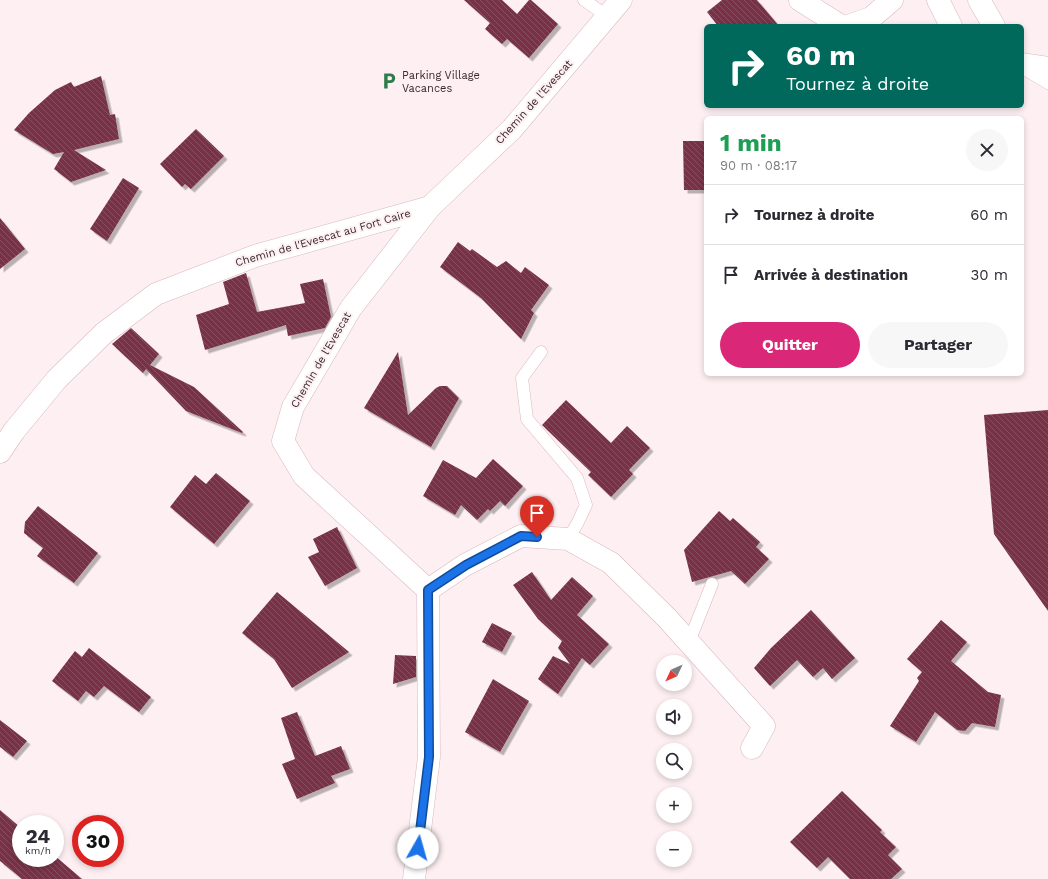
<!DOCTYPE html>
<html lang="fr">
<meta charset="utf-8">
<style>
body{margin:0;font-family:"Work Sans",sans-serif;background:#f7f7f7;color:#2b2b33;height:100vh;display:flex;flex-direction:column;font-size:15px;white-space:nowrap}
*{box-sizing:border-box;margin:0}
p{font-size:13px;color:#7c7c81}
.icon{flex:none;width:22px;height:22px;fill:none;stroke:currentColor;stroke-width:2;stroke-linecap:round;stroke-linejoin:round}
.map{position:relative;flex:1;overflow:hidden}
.drawer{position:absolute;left:704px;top:116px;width:320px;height:260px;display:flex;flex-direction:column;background:#fff;border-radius:6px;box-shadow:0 2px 6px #0003}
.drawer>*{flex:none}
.banner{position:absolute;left:704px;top:24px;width:320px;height:84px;border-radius:6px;box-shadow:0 2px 6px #0003;background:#00695c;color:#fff;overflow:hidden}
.needle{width:26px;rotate:226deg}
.buttons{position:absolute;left:656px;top:655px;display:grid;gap:8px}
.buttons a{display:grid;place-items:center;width:36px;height:36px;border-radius:50%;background:#fff;box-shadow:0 2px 6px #0003;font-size:20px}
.speed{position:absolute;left:12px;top:815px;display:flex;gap:8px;font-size:20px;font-weight:700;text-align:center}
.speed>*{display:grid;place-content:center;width:52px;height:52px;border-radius:50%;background:#fff;box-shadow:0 2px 6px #0003;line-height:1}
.speed small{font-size:10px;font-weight:400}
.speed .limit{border:6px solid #d22;background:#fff;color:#111}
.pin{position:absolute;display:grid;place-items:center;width:34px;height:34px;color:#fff;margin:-41px -17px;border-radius:50% 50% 50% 0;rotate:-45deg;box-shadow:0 0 4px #0007}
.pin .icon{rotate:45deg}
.me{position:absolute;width:44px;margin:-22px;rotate:7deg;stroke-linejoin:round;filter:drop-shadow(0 0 3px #0008)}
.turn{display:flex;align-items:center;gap:14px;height:84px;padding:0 16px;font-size:18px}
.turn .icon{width:52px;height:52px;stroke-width:2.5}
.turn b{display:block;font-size:28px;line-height:34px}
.round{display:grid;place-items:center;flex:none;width:42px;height:42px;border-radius:21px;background:#f7f7f7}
.overview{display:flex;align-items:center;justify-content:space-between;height:68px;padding:0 16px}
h1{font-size:24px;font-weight:700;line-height:30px;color:#1e9e55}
.cta{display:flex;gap:8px;margin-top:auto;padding:8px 16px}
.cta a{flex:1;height:46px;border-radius:24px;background:#db2777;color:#fff;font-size:16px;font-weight:700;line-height:46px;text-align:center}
.cta a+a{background:#f7f7f7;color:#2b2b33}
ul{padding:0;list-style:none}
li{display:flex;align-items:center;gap:12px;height:60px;padding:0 16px;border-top:1px solid #e1e1e2}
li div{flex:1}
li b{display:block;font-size:15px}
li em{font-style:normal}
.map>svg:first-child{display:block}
.building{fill:url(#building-back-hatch);filter:url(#shadow)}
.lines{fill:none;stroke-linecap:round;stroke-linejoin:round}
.lane-casing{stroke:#d9b9bf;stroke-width:13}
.street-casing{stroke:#d9b9bf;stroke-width:23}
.secondary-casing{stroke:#d9b9bf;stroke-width:23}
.lane{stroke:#fff;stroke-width:12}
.street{stroke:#fff;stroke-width:22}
.secondary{stroke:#fff;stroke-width:22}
.route-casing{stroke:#114b97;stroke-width:10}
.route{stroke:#1a73e8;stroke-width:7}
.labels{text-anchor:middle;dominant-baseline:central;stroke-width:4;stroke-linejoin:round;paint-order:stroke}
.poi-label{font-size:11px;fill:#362a2d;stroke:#fdeff2;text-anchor:start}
.street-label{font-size:11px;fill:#362a2d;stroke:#fdeff2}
</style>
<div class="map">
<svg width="1048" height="879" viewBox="0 0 1048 879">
<defs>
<pattern id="building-back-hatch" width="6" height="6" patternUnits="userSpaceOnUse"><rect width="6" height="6" fill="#783346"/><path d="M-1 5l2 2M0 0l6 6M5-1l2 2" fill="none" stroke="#874f5e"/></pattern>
<filter id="shadow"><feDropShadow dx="3.5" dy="3.5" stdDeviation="0" flood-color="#0004"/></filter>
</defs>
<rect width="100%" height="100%" fill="#fdeff2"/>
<g class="building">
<path d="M464,0H502L517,14L529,0H531L558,24L529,58L507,39L502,44L485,29L490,23Z"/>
<path d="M722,0H757L779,26H718L707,12Z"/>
<path d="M101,76L110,115L115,114L119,139L74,150L106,170L71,182L54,169L64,152L53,154L14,130L29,113L55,90L71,82L74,87Z"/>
<path d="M196,129L224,156L191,189L185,184L182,187L160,164Z"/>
<path d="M683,141H706V190H684Z"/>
<path d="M123,178L139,188L107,241L90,229Z"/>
<path d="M0,218L25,249L0,269Z"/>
<path d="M458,242L470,251L472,249L497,267L506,261L521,273L525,267L549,285L531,310L534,313L521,339L481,298L440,267Z"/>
<path d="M246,273L257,312L305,303L300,284L323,279L331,317L325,328L288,336L286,325L205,350L196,315L229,304L223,282Z"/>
<path d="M131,328L159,354L150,365L194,387L243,432L242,433L186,411L146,369L143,373L112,344Z"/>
<path d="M398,352L408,415L436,388L440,386H447L459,398L431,447L364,408Z"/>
<path d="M566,400L611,443L627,426L650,448L629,470L633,474L611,497L588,475L591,472L542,425Z"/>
<path d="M1048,410V611L994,534L984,415Z"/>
<path d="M493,459L523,486L505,506L500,501L490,511L488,509L477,520L461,505L455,515L423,496L443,460L476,478Z"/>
<path d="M216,473L250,501L214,544L170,507L195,475L206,484Z"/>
<path d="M38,506L98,553L74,583L37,556L43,548L24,533L25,522Z"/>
<path d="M719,511L730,521L733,518L760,542L756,547L769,559L745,584L731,571L692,582L684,550Z"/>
<path d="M337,527L357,568L325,586L308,557L319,552L313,539Z"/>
<path d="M532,572L551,600L572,577L593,596L577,615L609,644L590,665L582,658L558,694L538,679L553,656L570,664L558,648L562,641L538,619L513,585Z"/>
<path d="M277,592L349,652L292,688L274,659L242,633Z"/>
<path d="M811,610L855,658L832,679L823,668L813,677L797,660L770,686L754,668L771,648Z"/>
<path d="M941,620L967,642L951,661L988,692L1001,695L995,727L972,723L965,731L957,730L935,712L916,742L890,726L919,681L917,678L922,672L907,659Z"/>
<path d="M492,623L512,633L502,652L482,642Z"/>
<path d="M89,648L151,697L139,712L104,686L94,697L86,691L78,701L52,681L75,651L82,657Z"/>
<path d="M395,655L416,656V677L393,684Z"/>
<path d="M493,679L529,701L500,752L465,732Z"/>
<path d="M297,712L315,756L341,746L350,769L331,776L335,783L297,799L282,764L295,759L281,718Z"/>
<path d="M0,720L27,741L13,757L0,747Z"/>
<path d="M842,791L882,830L880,832L896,847L888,855L902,869L891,879H850L828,857L817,868L790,842Z"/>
<path d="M0,810L21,828V858H55V856L82,879H22L0,861Z"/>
</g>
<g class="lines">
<g class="lane-casing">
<g id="lane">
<path d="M584,0L607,16"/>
<path d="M1026,70L1048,83"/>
<path d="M541,352L522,378L527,419L577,478L586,505L577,524L568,539"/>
<path d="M689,642L712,584"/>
</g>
</g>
<g class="street-casing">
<g id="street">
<path d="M800,0L841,26"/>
<path d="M848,26L871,18L892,0"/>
<path d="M0,452L14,431L57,379L104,333L156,294L255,256L430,207"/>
<path d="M428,590L465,565L521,536L568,539L611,563L667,618L764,726L752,748"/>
<path d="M414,879L429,757L428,590L304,476L283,441L293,407L351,308L430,207L512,129L621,0"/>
</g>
</g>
<g class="secondary-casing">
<g id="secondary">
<path d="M938,0L951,26"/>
<path d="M979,0L994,26"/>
<path d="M1022,64L1048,68"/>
</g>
</g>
<use href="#lane" class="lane"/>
<use href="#street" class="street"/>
<use href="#secondary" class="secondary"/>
</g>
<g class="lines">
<g class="route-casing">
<path id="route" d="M418,848L429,757L428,590L466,565L521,536L537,537"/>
</g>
<use href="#route" class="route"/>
</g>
<defs>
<g id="parking-bare" transform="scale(1.38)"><path d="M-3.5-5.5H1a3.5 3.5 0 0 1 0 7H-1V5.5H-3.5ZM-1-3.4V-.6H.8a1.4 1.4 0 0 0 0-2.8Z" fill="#2f7c4b" stroke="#fdeff2" stroke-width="2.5" paint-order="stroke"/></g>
</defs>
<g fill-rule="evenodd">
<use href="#parking-bare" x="389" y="81"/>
</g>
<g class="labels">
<g class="poi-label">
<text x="402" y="75">Parking Village<tspan x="402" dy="13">Vacances</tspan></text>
</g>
<g class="street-label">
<text transform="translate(534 102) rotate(-48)">Chemin de l'Evescat</text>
<text transform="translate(323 238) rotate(-16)">Chemin de l'Evescat au Fort Caire</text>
<text transform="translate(321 360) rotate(-60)">Chemin de l'Evescat</text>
</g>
</g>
</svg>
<div class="buttons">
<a><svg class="needle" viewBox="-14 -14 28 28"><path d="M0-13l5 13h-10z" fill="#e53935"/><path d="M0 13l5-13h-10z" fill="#7c7c81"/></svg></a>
<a><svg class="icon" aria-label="sound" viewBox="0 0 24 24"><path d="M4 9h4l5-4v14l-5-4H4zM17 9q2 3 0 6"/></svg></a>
<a><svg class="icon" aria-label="search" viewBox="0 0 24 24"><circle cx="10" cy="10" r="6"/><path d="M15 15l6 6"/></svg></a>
<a>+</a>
<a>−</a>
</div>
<div class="speed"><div>24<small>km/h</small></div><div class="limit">30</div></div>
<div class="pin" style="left:537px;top:537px;background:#d93025"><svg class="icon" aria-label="arrive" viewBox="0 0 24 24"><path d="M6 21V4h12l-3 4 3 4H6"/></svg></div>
<svg class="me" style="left:418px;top:848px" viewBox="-20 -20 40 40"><circle r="19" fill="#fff"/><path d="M0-13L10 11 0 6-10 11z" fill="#1a73e8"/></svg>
<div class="banner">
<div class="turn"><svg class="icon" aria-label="right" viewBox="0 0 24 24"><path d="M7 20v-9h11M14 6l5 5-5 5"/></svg><div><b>60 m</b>Tournez à droite</div></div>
</div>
<section class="drawer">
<div class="overview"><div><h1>1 min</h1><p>90 m · 08:17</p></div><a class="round"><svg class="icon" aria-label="close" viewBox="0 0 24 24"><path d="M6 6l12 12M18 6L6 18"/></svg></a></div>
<ul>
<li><svg class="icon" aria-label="right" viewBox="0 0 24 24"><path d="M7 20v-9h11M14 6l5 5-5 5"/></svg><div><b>Tournez à droite</b></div><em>60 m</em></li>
<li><svg class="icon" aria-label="arrive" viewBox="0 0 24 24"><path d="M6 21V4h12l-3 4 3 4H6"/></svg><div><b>Arrivée à destination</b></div><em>30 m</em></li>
</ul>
<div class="cta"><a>Quitter</a><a>Partager</a></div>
</section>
</div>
